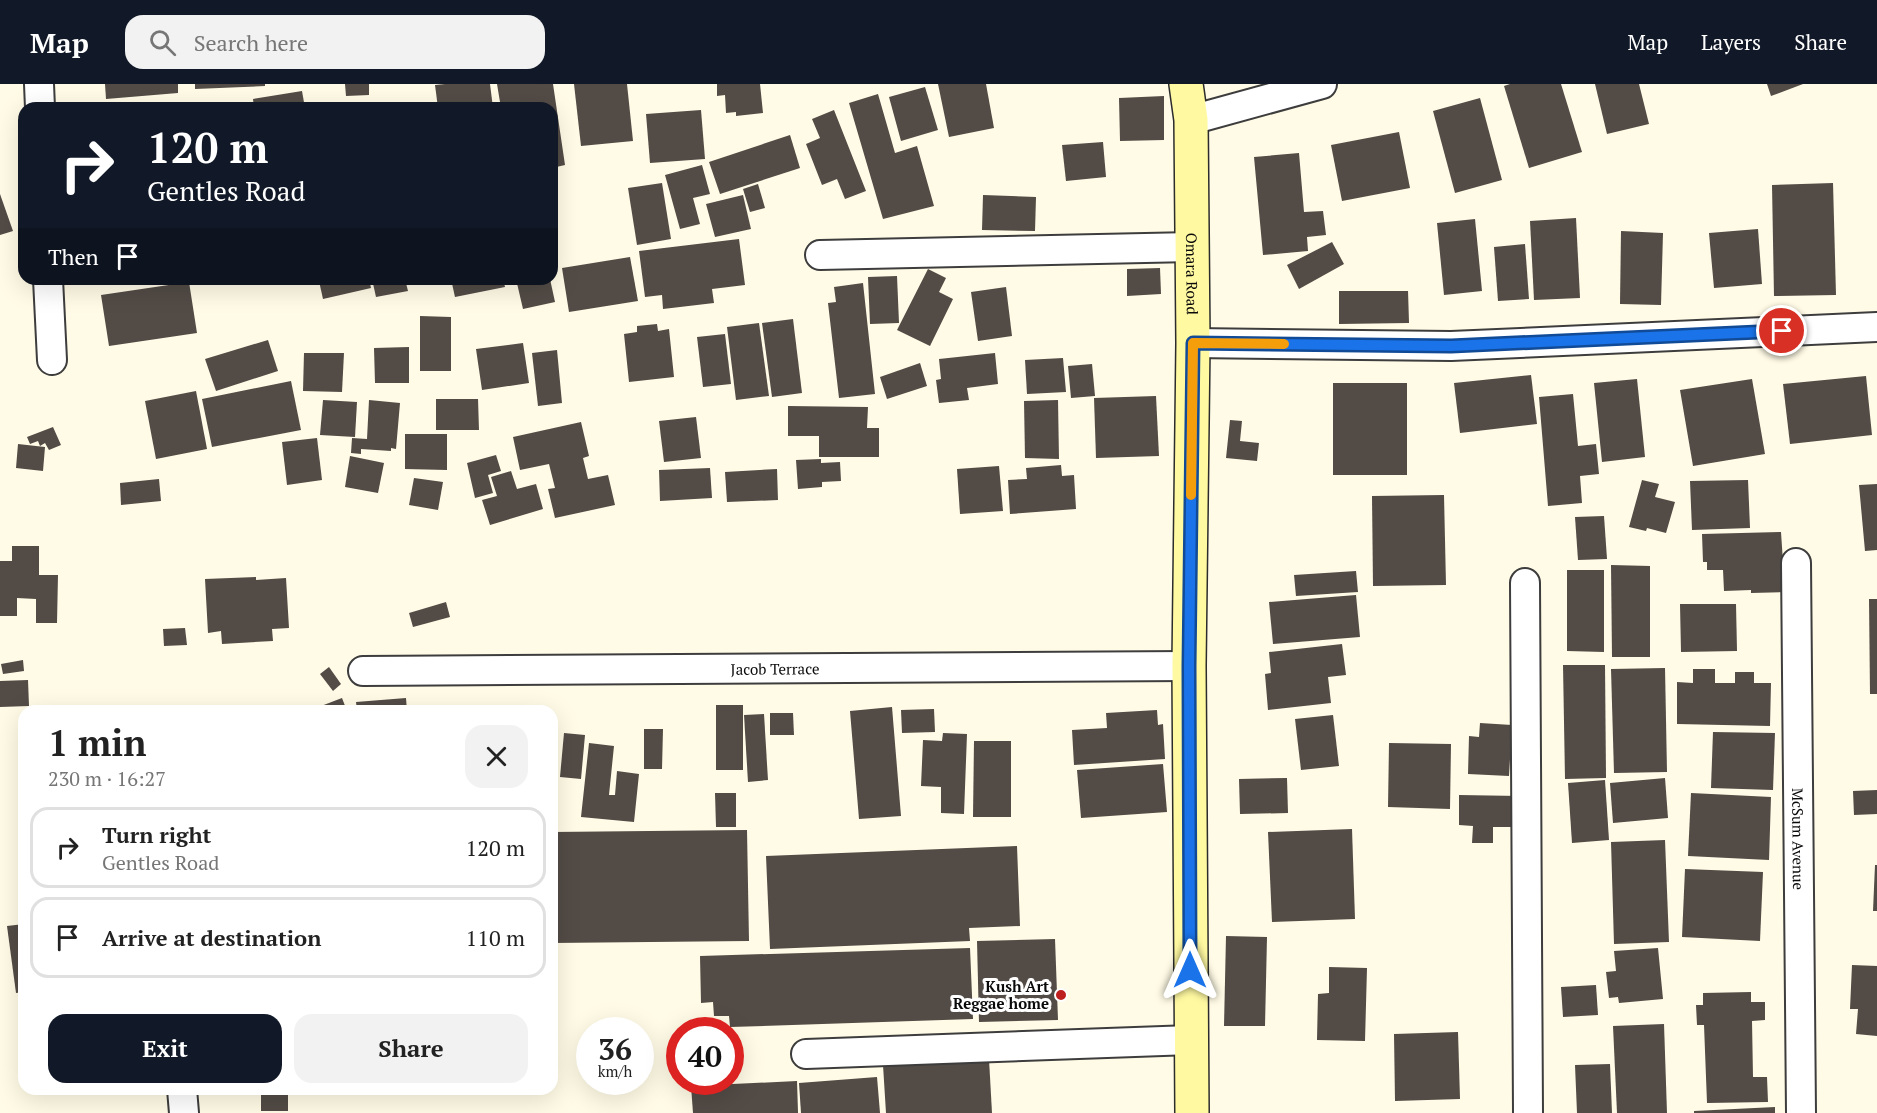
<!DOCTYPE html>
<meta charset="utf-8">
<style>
body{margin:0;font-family:"PT Serif",serif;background:#f2f2f2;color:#222;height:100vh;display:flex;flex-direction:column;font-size:22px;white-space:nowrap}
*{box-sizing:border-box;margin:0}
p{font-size:20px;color:#767676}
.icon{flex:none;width:33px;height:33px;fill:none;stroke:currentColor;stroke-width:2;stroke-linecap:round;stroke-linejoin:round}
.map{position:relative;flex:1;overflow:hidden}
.sheet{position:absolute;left:18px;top:621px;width:540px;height:390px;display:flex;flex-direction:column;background:#fff;border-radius:18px;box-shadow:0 6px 24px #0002}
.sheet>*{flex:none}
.top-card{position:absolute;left:18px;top:18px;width:540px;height:183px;border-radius:18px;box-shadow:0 6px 24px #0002;background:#111827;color:#fff;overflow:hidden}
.speed{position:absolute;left:576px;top:933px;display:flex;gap:12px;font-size:30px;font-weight:700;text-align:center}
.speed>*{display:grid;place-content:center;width:78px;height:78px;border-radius:50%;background:#fff;box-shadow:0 6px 24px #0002;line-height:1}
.speed small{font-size:15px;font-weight:400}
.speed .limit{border:9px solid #d22;background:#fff;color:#111}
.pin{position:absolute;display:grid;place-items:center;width:51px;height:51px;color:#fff;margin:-26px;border:3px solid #fff;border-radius:50%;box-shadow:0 2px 6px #0007}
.me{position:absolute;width:66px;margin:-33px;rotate:0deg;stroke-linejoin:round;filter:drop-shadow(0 0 4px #0008)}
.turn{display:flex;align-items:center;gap:21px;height:126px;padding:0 30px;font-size:27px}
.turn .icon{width:78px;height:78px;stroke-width:2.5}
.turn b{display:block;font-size:42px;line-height:51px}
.then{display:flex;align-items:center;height:57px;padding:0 30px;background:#0003;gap:12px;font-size:22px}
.round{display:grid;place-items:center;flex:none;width:63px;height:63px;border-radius:18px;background:#f2f2f2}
.summary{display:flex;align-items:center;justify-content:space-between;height:102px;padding:0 30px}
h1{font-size:36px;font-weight:700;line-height:45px}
.primary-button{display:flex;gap:12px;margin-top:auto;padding:12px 30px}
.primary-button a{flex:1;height:69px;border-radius:18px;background:#111827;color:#fff;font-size:24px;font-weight:700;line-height:69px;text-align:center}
.primary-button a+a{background:#f2f2f2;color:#222}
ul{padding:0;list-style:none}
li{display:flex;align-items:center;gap:18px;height:81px;margin:0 12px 9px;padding:0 18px;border:3px solid #e0e0e0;border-radius:18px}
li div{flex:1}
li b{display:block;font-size:22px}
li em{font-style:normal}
header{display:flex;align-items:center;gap:36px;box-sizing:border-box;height:84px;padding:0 30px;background:#111827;color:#fff}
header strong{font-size:28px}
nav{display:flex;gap:33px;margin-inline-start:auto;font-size:21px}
.search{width:420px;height:54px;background:#f2f2f2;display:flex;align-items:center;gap:15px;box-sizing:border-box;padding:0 21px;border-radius:18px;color:#767676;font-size:22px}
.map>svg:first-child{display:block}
.building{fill:#524b46}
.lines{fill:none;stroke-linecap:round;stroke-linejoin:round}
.street-casing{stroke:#3d3d3d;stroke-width:32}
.secondary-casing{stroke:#2c2c2c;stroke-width:36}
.street{stroke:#fff;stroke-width:28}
.secondary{stroke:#fff9a1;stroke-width:33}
.route-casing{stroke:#114b97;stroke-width:15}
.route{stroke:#1a73e8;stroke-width:10}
.slow{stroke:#f59e0b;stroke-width:10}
.poi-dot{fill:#bd1e1e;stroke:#fff;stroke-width:2}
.labels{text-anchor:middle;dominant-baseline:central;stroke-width:6;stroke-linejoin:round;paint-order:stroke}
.street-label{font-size:15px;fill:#0a0a0a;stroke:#fff}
.poi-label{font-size:15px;font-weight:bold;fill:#0a0a0a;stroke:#fff;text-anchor:end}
</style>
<header>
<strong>Map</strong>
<div class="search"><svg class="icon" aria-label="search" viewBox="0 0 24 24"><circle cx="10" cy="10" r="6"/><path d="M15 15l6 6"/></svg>Search here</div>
<nav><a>Map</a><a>Layers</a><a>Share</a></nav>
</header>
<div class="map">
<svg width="1877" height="1029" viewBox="0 0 1877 1029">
<rect width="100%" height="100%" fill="#fffbe6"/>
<g class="building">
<path d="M105,0H178V9L106,15Z"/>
<path d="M195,0H265V2L195,5Z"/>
<path d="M345,0H369V11L346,12Z"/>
<path d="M445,0H490L493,24H438L435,1Z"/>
<path d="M497,0H553L565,81L552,84V24H501Z"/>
<path d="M574,0H627L633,57L581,62Z"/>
<path d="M717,0H760L763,29L736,32V28L726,29L725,11L717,12Z"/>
<path d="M938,0H986L994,44L949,53Z"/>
<path d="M1510,0H1561L1582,68L1529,84L1504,2Z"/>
<path d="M1595,0H1639L1649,40L1607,50Z"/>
<path d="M1767,0H1803L1771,12Z"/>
<path d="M925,3L938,46L901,57L889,13Z"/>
<path d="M302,7L305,24H254L253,15Z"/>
<path d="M878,10L895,69L917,62L934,122L883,135L849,19Z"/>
<path d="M1164,12V56L1120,57L1119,14Z"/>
<path d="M1480,14L1502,96L1455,109L1433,27Z"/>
<path d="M701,26L705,75L650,79L646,30Z"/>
<path d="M834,26L866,107L845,115L837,95L822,101L806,60L820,54L812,35Z"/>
<path d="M1399,48L1410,104L1342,117L1331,61Z"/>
<path d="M790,51L800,84L720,110L709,78Z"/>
<path d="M1103,58L1106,93L1066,97L1062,61Z"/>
<path d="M1299,69L1304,128L1323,127L1326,151L1307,153L1308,167L1263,171L1254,73Z"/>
<path d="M702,81L710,110L693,114L700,140L680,145L665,91Z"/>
<path d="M662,99L671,155L637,161L628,104Z"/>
<path d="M1833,99L1836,211L1774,212L1772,101Z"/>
<path d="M758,100L765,124L750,128L743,105Z"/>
<path d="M0,110L13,147L0,151Z"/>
<path d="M743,111L751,145L715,153L706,120Z"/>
<path d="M983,111L1036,113L1035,147L982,146Z"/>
<path d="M1576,134L1580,214L1534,216L1530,137Z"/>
<path d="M1475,135L1482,207L1444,211L1437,139Z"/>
<path d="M1758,145L1762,200L1714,204L1709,149Z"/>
<path d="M1621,147L1663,149L1661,221L1620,220Z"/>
<path d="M739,155L745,201L712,205L714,219L663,225L662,211L645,213L639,167Z"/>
<path d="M1332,158L1344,180L1299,205L1287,181Z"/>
<path d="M1525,160L1529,215L1498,217L1494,163Z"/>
<path d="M630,173L638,217L569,228L562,184Z"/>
<path d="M1160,184L1161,210L1127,212V185Z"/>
<path d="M928,185L946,194L939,208L953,215L930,262L897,246Z"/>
<path d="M897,192L899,239L870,240L868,193Z"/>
<path d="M329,195H369L371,204L323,215L319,197Z"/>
<path d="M372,195H405L408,207L376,213Z"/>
<path d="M451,195H503L505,203L455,213Z"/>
<path d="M516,195H550L555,218L523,225Z"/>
<path d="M189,198L197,249L109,262L101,211Z"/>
<path d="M863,199L875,310L839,314L828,219L836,218L834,203Z"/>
<path d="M1006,203L1012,252L978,257L971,208Z"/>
<path d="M1339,207H1408L1409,239L1339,240Z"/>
<path d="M420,232L451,233V287H420Z"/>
<path d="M793,235L802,309L772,313L762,239Z"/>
<path d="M759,239L769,312L736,316L727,243Z"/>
<path d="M657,240L658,247L669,245L674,293L629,298L624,250L637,248V242Z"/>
<path d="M725,250L731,300L703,303L697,253Z"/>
<path d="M268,256L278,287L216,307L205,275Z"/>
<path d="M523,259L529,299L482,306L476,265Z"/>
<path d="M409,263V299H375L374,264Z"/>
<path d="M557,266L562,319L538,322L532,269Z"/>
<path d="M304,269H344L342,308L303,307Z"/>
<path d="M995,269L998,300L967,304L969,316L939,319L936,296L941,295L939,275Z"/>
<path d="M1063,274L1066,308L1027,310L1025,276Z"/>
<path d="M920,279L927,302L887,315L880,293Z"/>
<path d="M1092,280L1095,312L1071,314L1068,282Z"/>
<path d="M1531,291L1537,340L1460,349L1454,299Z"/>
<path d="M1866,292L1872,351L1790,360L1783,300Z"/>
<path d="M1637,295L1645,373L1602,378L1594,299Z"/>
<path d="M1752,295L1765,370L1693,382L1680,306Z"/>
<path d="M291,297L301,346L212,363L202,315Z"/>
<rect x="1333" y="299" width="74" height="92"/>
<path d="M196,307L207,365L156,375L145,317Z"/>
<path d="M1573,310L1578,362L1596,360L1599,390L1580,392L1582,419L1548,422L1539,313Z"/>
<path d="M1156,312L1159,372L1096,374L1094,314Z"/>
<path d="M436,315H478L479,346H436Z"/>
<path d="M323,316L357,318L355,353L320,351Z"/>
<path d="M369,316L400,319L396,365L391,364V367L361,365V370L351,369L352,354L367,355Z"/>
<path d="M1058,316L1059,375L1025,374L1024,317Z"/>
<path d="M788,322L868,323L867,344H879V373H819V352H788Z"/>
<path d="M696,333L701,374L664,378L659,337Z"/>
<path d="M1230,336L1242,337L1240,357L1259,359L1257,377L1226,374Z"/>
<path d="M581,338L589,372L583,374L588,395L608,391L615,421L555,434L548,405L555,404L549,380L520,386L513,353Z"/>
<path d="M53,343L61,361L49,366L45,359L40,362L38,357L30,360L27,353Z"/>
<path d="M405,350H447V386L405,385Z"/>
<path d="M317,354L322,396L287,401L282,358Z"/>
<path d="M18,360L45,363L43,387L16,384Z"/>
<path d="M496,371L501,387L488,391L493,409L475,414L467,379Z"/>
<path d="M350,372L384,379L378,409L345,403Z"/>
<path d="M821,375V379L840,378L841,397L822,398V403L798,405L796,376Z"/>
<path d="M1061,381L1062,392L1074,391L1076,425L1010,430L1008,396L1027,395L1026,384Z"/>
<path d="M999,382L1003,427L960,430L957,385Z"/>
<path d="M710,384L712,414L660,417L659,386Z"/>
<path d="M777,385L778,416L727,418L725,388Z"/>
<path d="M511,387L517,405L536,400L543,425L490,441L482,416L497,412L491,393Z"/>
<path d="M414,394L443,398L438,426L409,421Z"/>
<path d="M159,395L161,417L121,421L120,399Z"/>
<path d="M1642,396L1659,400L1655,413L1675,418L1666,449L1647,444L1646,447L1629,443Z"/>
<path d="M1748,396L1750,444L1692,446L1690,397Z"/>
<path d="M1877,400V466L1865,467L1859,401Z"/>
<path d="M1444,411L1446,501L1373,502L1372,412Z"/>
<path d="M1604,432L1607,475L1578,476L1575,433Z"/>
<path d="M1781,448L1785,508L1751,509V506L1724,507L1723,486H1707V478H1703L1702,450Z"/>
<path d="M12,462H39V491H58L57,539H36V515L17,514V532H0V477H12Z"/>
<path d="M1611,481L1650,482V573H1612Z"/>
<path d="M1567,486H1604V568L1567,567Z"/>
<path d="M1356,487L1358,508L1296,512L1294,491Z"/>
<path d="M256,493V496L286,494L289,544L272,545L273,557L222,560L221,547L208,549L205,495Z"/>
<path d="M1356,511L1360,553L1273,560L1269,518Z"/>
<path d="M1869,515H1877V610H1870Z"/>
<path d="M446,518L450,533L413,543L409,529Z"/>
<path d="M1680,520H1736L1737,567L1681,568Z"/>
<path d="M185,544L187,561L164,562L163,545Z"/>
<path d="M1342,560L1346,591L1328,593L1331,619L1268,626L1265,590L1271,589L1269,568Z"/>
<path d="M23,576L24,587L3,590L1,580Z"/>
<path d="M1563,581H1605L1606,694L1565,695Z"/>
<path d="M329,583L341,600L333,607L320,590Z"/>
<path d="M1665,584L1667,688L1614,689L1611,585Z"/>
<path d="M1693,585H1715V599H1735V588H1754V599H1771L1770,642L1677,640V598L1693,599Z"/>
<path d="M28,596L29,622L0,623V597Z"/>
<path d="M342,614L347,627H308Z"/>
<path d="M406,614L407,627H357L356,618Z"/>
<rect x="716" y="621" width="27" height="65"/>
<path d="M892,623L901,732L859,735L850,627Z"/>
<path d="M934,625L935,648L902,649L901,626Z"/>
<path d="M1157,626L1158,641L1163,640L1165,675L1074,681L1072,646L1107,644L1106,629Z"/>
<path d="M770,629H793L794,651H770Z"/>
<path d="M764,630L768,696L748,698L744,631Z"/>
<path d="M1333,631L1339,682L1301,686L1295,635Z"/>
<path d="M1480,639L1512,641L1509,692L1468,690L1469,652L1479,653Z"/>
<path d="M644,645H663L662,685H644Z"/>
<path d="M1713,648L1775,649L1773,706L1711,704Z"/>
<path d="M564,649L585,651L581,695L560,693Z"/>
<path d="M943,649L967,650L964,730L941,729V703L921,702L923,656L942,657Z"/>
<path d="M974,657H1011V733H973Z"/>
<path d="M589,659L614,662L609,711H615L617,687L639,690L634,738L581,733Z"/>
<path d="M1389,659L1451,660L1450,725L1388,723Z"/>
<path d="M1163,680L1167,728L1081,734L1077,686Z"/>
<path d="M1287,694L1288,729L1240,730L1239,695Z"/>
<path d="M1665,694L1668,734L1613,739L1610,699Z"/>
<path d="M1605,696L1609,756L1572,759L1568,699Z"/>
<path d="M1877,706V730L1854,731L1853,707Z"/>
<path d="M715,709H736V743H716Z"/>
<path d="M1691,709L1771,713L1769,776L1688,772Z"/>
<path d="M1459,711L1520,712L1519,743H1493V759H1472L1473,742L1459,741Z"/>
<path d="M1352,745L1355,835L1272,838L1268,748Z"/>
<path d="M747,746L749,857L552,859V748Z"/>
<path d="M1665,756L1669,858L1614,860L1611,758Z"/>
<path d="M1017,762L1020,842L969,844L970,857L770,865L766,772Z"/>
<path d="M1875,781H1877V827H1873Z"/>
<path d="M1685,785L1763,788L1760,857L1682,853Z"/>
<path d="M24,840V908L16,909L7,842Z"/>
<path d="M1226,852L1267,853L1265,942H1224Z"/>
<path d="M1055,855L1058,936L979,938L977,857Z"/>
<path d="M970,864L973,935L730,943L729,932H714L713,918L701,919L700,872Z"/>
<path d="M1658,864L1663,915L1619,919L1618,913L1609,914L1606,888L1616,887L1614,867Z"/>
<path d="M1852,881L1877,882V952L1856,950L1858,925H1850Z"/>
<path d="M1329,883L1367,884L1365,957L1317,956L1318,910L1329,909Z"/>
<path d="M1596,901L1598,931L1563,933L1561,903Z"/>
<path d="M1751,908V918H1765V936L1752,937L1753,993H1767L1768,1018L1707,1019L1704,941H1697L1696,921H1703V909Z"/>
<path d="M1664,940L1667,1029H1617L1613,942Z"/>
<path d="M1458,948L1460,1015L1395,1017L1394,950Z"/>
<path d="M989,975L992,1029H886L883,981Z"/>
<path d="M1610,980L1612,1029H1577L1575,981Z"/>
<path d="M877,993L880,1029H801L799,999Z"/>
<path d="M797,997L798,1029H693L691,1002Z"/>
<rect x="261" y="1005" width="27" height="22"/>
<path d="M1775,1023V1029H1694V1027Z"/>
</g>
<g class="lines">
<g class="street-casing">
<g id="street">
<path d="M39,0L40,24"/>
<path d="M1191,36L1322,0"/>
<path d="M820,171L1192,163"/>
<path d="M48,195L52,276"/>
<path d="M1193,259L1451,262L1877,243"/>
<path id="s1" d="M1796,479L1801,1029"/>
<path d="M1525,499L1528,1029"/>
<path id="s2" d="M363,587L1189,582"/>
<path d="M806,970L1191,956"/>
<path d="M182,1005L184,1029"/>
</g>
</g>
<g class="secondary-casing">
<g id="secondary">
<path id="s3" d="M1186,0L1191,36L1193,259L1189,582L1192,1029"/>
</g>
</g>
<use href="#street" class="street"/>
<use href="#secondary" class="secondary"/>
</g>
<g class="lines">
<g class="route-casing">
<path id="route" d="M1190,886L1189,582L1193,259L1451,262L1782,247"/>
</g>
<use href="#route" class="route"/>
<path class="slow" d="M1191,411L1193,259L1284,260"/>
</g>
<circle class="poi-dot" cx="1061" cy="911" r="6"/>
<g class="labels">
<g class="street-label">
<text stroke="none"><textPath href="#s3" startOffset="190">Omara Road</textPath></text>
<text stroke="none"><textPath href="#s2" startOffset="412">Jacob Terrace</textPath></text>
<text stroke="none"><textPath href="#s1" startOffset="276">McSum Avenue</textPath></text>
</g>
<g class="poi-label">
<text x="1049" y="902">Kush Art<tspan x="1049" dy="17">Reggae home</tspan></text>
</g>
</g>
</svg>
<div class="speed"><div>36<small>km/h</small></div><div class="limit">40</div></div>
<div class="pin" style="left:1782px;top:247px;background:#d93025"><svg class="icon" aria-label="arrive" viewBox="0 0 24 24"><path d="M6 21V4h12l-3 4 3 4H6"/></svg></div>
<svg class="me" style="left:1190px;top:886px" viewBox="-20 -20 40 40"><path d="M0-17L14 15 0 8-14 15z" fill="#1a73e8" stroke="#fff" stroke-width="4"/></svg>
<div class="top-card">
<div class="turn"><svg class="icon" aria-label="right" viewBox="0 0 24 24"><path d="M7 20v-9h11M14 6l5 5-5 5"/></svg><div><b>120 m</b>Gentles Road</div></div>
<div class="then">Then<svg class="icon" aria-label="arrive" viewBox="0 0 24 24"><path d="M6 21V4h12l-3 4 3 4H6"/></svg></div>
</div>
<section class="sheet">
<div class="summary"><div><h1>1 min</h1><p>230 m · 16:27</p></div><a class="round"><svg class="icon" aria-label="close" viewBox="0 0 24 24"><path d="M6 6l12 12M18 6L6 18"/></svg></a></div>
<ul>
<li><svg class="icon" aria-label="right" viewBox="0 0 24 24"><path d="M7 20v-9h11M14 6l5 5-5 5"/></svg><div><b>Turn right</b><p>Gentles Road</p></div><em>120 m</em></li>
<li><svg class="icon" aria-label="arrive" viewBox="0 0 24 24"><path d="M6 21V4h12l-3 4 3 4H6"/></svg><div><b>Arrive at destination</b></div><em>110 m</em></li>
</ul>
<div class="primary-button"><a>Exit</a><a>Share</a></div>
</section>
</div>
